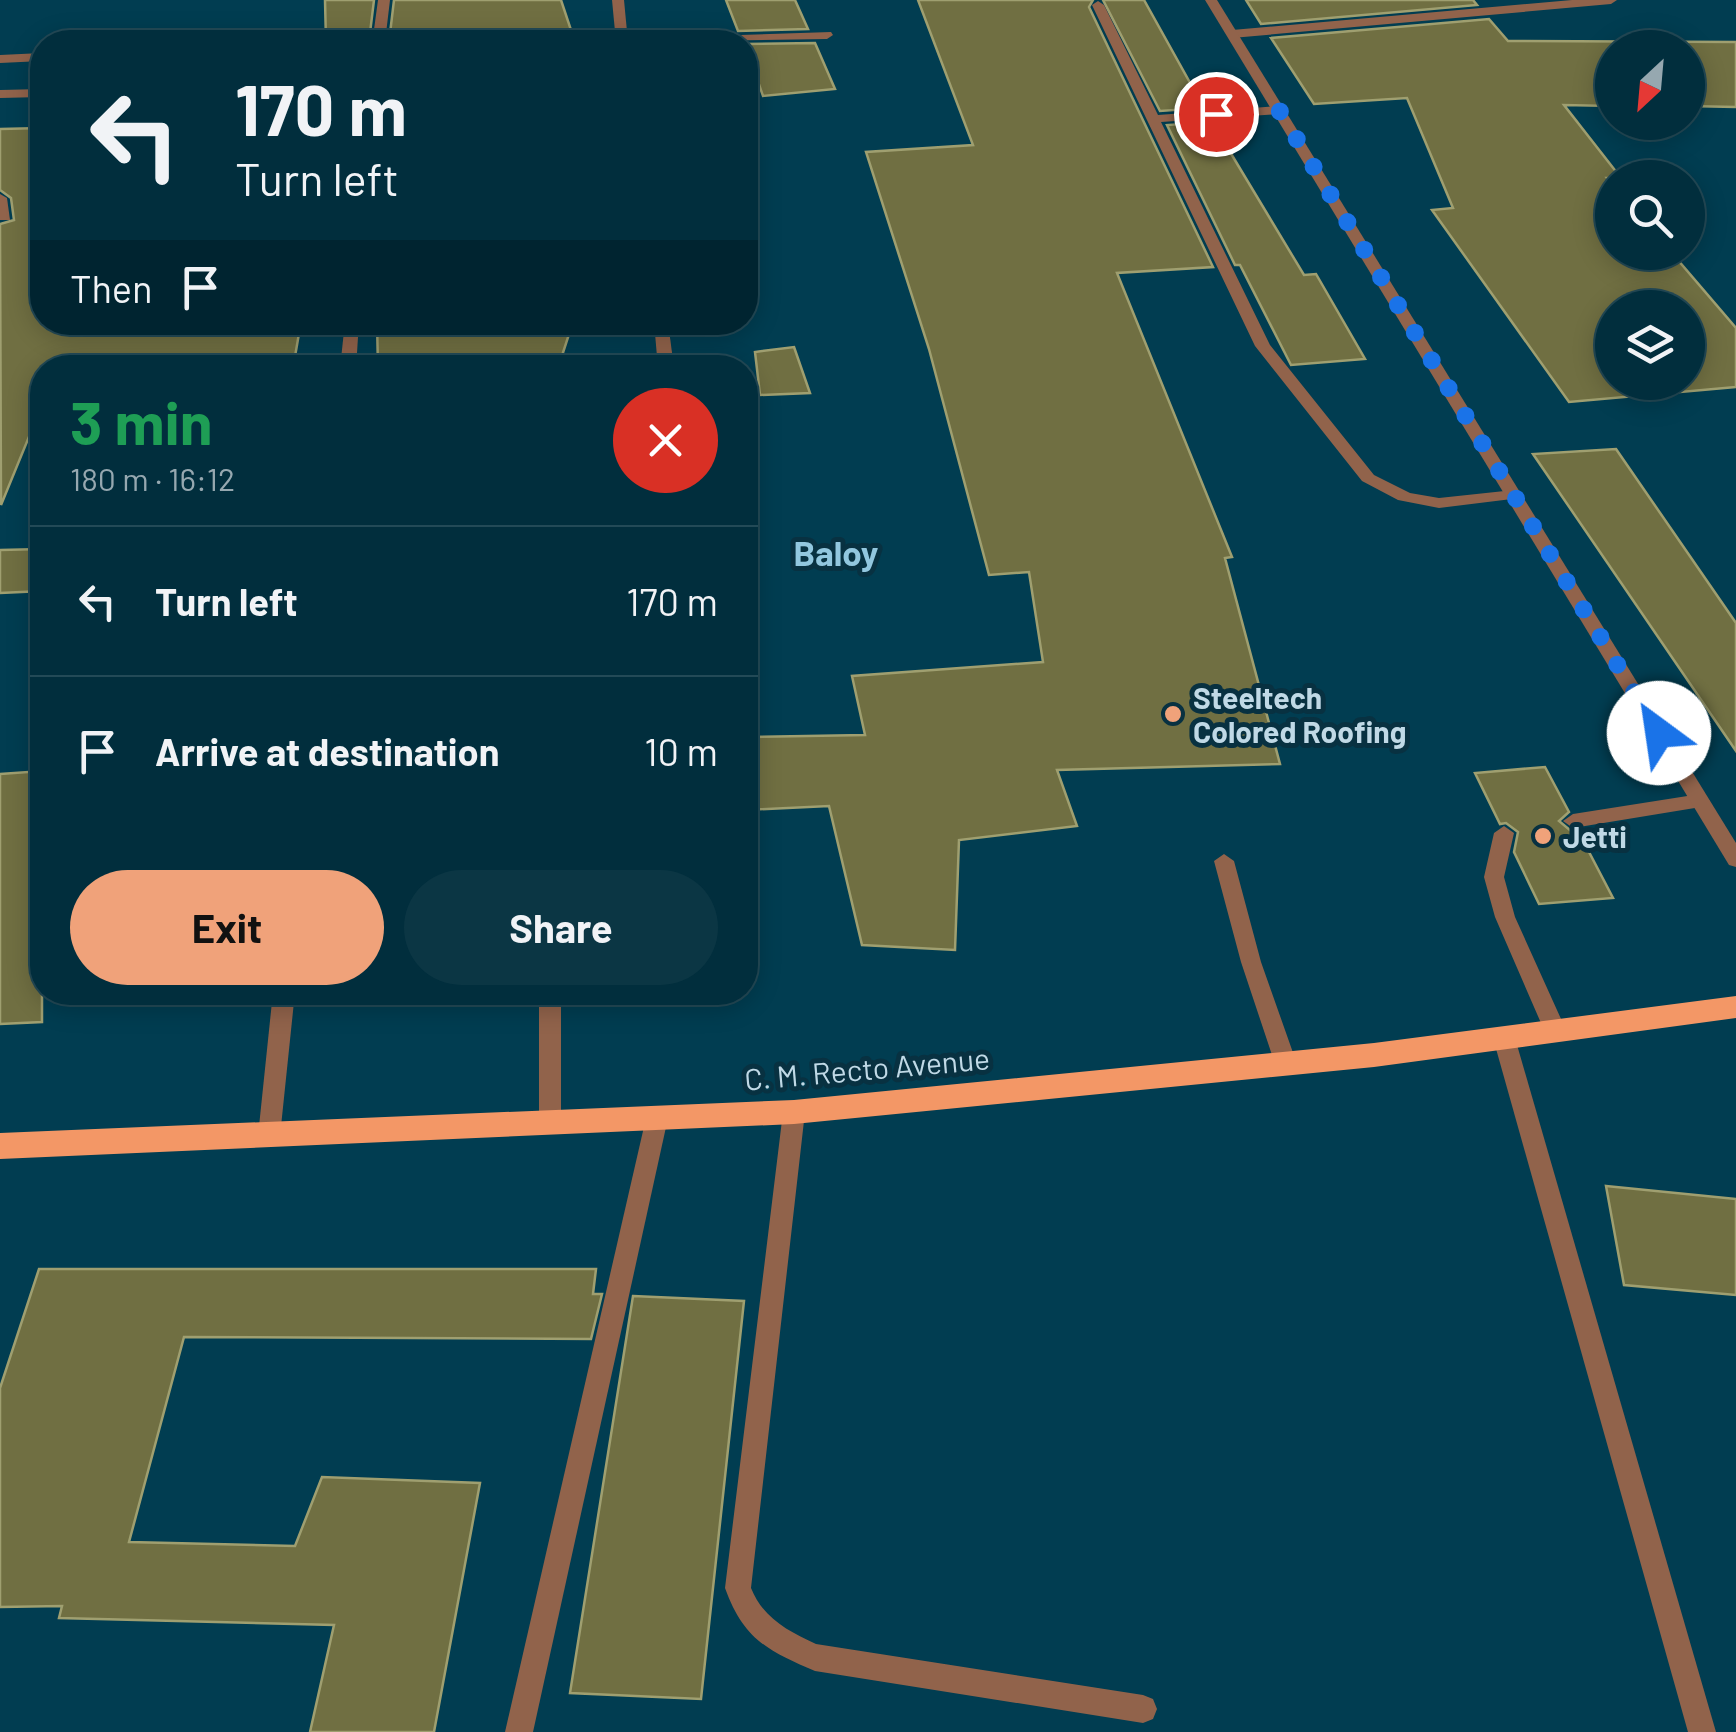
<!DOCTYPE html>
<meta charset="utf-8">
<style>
body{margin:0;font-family:Barlow,sans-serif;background:#0b3644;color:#f1f3f6;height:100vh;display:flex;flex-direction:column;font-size:38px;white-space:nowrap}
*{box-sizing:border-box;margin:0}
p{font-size:32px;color:#96a8b0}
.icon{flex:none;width:55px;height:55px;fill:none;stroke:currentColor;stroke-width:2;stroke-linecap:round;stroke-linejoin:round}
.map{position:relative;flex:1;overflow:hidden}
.drawer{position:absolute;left:30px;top:355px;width:728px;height:650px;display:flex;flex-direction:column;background:#012e3d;border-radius:40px;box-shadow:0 5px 25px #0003,0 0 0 2px #234a57}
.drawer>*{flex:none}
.hud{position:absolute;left:30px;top:30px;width:728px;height:305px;border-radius:40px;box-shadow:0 5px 25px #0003,0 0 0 2px #234a57;background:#012e3d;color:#f1f3f6;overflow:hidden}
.needle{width:65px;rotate:206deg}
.tools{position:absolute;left:1595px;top:30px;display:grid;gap:20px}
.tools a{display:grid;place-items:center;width:110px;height:110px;border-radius:50%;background:#012e3d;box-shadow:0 5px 25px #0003,0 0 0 2px #234a57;font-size:50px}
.pin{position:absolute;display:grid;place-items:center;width:85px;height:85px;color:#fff;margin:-42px;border:5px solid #fff;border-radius:50%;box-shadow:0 2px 10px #0007}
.me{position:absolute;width:110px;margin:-55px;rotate:329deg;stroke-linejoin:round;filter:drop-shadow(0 0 8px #0008)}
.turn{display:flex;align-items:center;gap:35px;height:210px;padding:0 40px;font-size:45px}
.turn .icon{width:130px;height:130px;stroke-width:2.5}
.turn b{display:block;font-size:70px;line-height:85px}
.then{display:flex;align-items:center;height:95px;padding:0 40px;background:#0003;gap:20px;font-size:38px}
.round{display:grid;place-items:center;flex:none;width:105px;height:105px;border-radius:52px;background:#0b3644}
.head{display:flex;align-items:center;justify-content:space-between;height:170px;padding:0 40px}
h1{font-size:60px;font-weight:700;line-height:75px;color:#1e9e55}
.primary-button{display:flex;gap:20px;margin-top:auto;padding:20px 40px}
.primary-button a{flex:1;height:115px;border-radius:60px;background:#f0a27a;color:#111;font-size:40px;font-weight:700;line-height:115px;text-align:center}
.primary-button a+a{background:#0b3644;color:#f1f3f6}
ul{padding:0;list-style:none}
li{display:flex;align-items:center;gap:30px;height:150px;padding:0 40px;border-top:2px solid #234a57}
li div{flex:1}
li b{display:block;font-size:38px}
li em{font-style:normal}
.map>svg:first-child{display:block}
.building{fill:#706f42;stroke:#9f9f70;stroke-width:2.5;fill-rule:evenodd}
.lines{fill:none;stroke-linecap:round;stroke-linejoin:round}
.service{fill:#91634b;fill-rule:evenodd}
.minor{fill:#91634b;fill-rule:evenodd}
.trunk{fill:#f39766;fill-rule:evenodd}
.route{stroke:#1a73e8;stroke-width:18;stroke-dasharray:0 32.4}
.poi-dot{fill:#f0a27a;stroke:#083141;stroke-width:4}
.labels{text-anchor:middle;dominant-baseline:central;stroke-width:10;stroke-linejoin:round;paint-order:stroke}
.poi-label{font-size:30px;font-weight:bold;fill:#c0d9e6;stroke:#083141;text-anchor:start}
.street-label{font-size:30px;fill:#c0d9e6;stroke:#083141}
.quarter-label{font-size:35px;font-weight:bold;fill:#92c7df;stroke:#083141}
</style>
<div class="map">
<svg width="1736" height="1732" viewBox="0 0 1736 1732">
<rect width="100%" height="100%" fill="#013d51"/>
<g class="building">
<path d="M325,0H374L370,33L339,34L326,42Z"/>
<path d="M394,0H561L575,42H389Z"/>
<path d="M726,0H795L808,29L738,31Z"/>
<path d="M918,0H1093L1089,7L1213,267L1117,273L1232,557L1225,558L1280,764L1057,770L1077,826L959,840L955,950L862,945L829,806L745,810V737L865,735L852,676L1043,662L1029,572L989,575L929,349L866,152L973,145Z"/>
<path d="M1103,0H1144L1204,108L1160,111Z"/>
<path d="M1246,0H1473L1477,5L1261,24Z"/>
<path d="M1489,19L1508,41L1736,42V107L1688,106V48H1612V106L1564,105L1621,178H1607L1612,184V252H1671L1736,328V387L1569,402L1432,210L1453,208L1407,98L1314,104L1271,38ZM1612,308H1688V382H1612Z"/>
<path d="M815,43L835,89L763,96L745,44Z"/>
<path d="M1212,122L1304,275L1316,274L1365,359L1291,365L1240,265H1235L1167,125Z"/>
<path d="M42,128V322H301L293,368H42V405L1,505L0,224L14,220L11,198L0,190V129Z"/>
<path d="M377,322H573L558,368H378Z"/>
<path d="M794,347L810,393L760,395L755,352Z"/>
<path d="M1616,449L1736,623V751L1533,454Z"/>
<path d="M42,549V591L0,593V550Z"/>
<path d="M1545,767L1569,812L1559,821L1571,831H1578L1613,898L1539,904L1514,852L1518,832L1506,823L1500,824L1475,773Z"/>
<path d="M42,771V1022L0,1024V774Z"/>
<path d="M1606,1186L1736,1199V1295L1624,1285Z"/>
<path d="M39,1269H596L593,1294H602L591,1339L184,1337L129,1542L295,1546L322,1477L480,1483L434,1732H310L334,1625L59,1618L62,1606L0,1607V1388Z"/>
<path d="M633,1296L744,1301L701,1699L570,1693Z"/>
</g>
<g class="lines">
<g class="service">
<path d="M1572,0H1617L1611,4L1232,38L1226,34L1232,30Z"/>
<path d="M1098,1L1104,5L1158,115L1279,106L1285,110L1279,114L1161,122L1270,345L1374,475L1410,493L1439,498L1514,490L1522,495L1520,498L1439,508L1398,500L1362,481L1255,346L1092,5Z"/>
<path d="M42,89V97L0,98V90Z"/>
<path d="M0,194L7,198L10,220H0Z"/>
<path d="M1700,794L1710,801L1707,806L1573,828L1563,821L1573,814Z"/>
<path d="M1504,826L1514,833L1504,877L1515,917L1566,1030L1563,1036H1547L1544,1030L1495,917L1484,877L1494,833Z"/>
<path d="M1224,854L1234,861L1261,962L1297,1064L1294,1070L1286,1073L1278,1070L1275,1064L1241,962L1214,861Z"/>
<path d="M539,992H561V1123L558,1129L550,1132L542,1129L539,1123Z"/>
<path d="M657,1109L665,1112L668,1118L533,1732H505L646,1118L649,1112Z"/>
</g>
<g class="minor">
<path d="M378,0H390L385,42H333L339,38L373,37Z"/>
<path d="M612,0H624L628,42H616Z"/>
<path d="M1205,0H1217L1736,843V867L1729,865Z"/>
<path d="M831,32L833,35L827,39L638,42L644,38Z"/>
<path d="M42,53V61L0,63V55Z"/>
<path d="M345,322H359L356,368H340Z"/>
<path d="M654,322H668L674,368H658Z"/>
<path d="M273,992H295L280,1136L277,1142L269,1145L261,1142L258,1136Z"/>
<path d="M1504,1030L1512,1032L1515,1038L1716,1732H1688L1493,1038L1496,1032Z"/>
<path d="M794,1103L802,1106L805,1112L751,1588C763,1618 788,1631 816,1644L1143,1695L1153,1699L1157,1709L1153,1719L1143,1723L815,1671C767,1651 743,1638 725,1588L783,1112L786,1106Z"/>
</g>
<path class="trunk" d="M1736,996V1018L1374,1067L794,1124L0,1159V1133L794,1100L1374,1043Z"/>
</g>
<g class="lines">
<path class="route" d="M1216,114L1279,110L1659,733"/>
</g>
<g class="poi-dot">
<circle cx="1173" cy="714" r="10"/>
<circle cx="1543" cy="836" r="10"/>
</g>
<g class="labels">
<g class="poi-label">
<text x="1193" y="697">Steeltech<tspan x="1193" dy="34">Colored Roofing</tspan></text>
<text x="1563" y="836">Jetti</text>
</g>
<g class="street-label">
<text transform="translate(867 1068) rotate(-5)">C. M. Recto Avenue</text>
</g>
<g class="quarter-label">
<text x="836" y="552">Baloy</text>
</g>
</g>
</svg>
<div class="tools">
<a><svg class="needle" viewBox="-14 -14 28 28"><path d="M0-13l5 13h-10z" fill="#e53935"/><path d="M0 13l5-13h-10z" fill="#96a8b0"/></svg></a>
<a><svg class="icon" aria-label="search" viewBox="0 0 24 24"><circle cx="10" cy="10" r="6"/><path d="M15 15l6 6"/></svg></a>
<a><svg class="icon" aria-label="layers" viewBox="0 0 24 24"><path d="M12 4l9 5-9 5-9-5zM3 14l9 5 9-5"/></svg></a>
</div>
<div class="pin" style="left:1216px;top:114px;background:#d93025"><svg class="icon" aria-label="arrive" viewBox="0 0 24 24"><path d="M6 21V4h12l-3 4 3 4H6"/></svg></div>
<svg class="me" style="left:1659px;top:733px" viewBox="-20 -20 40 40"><circle r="19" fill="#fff"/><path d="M0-13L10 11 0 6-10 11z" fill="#1a73e8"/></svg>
<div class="hud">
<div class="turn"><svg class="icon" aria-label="left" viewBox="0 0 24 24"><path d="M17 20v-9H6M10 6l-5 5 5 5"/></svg><div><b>170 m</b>Turn left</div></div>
<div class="then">Then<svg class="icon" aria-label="arrive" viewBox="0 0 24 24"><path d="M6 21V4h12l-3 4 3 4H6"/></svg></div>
</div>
<section class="drawer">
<div class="head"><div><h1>3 min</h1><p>180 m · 16:12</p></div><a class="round" style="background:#d93025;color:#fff"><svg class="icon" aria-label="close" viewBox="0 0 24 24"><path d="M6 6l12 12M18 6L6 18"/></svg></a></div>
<ul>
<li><svg class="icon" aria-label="left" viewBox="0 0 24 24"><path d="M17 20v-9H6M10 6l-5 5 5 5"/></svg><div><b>Turn left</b></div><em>170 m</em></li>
<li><svg class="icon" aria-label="arrive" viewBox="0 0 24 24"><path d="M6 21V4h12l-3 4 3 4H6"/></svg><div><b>Arrive at destination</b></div><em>10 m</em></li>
</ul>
<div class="primary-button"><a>Exit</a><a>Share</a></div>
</section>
</div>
